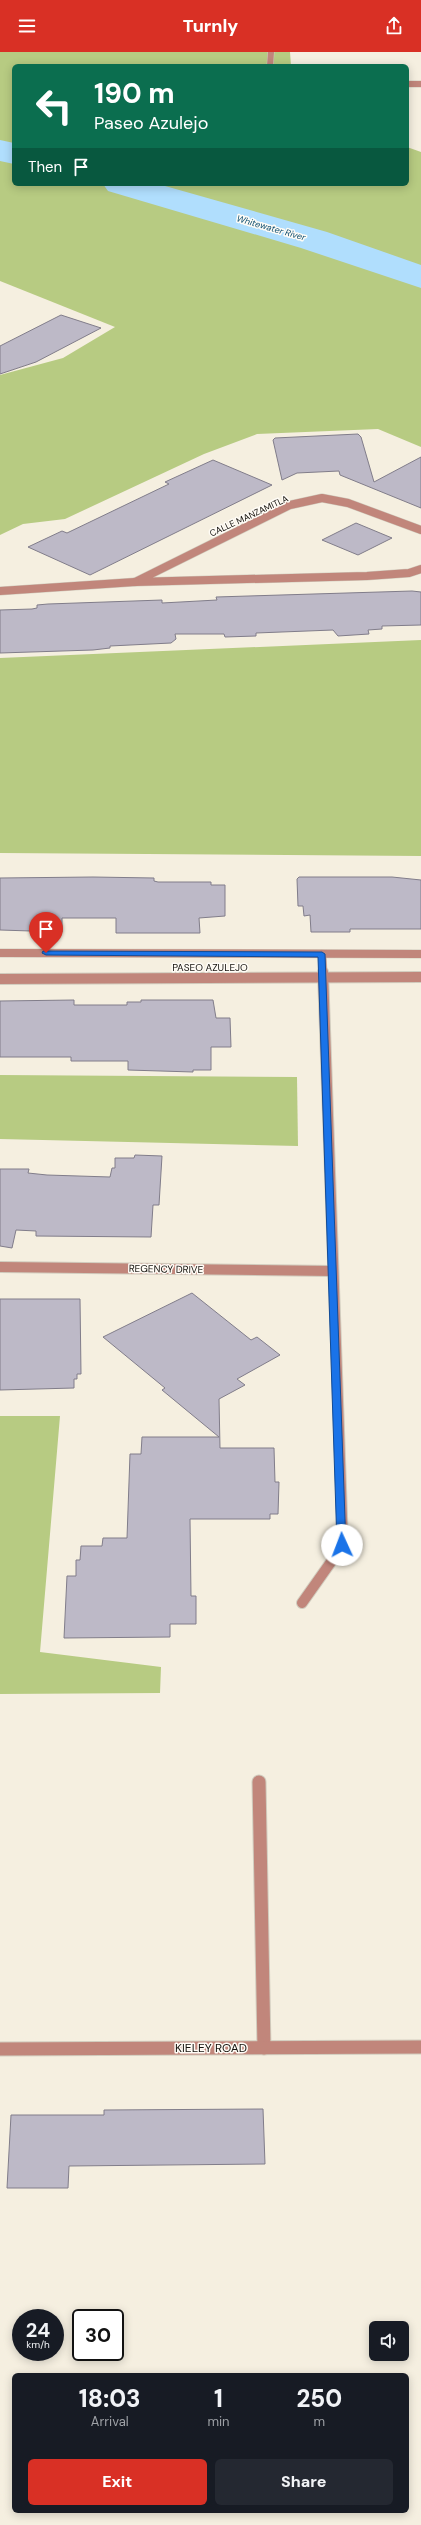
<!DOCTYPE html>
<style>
body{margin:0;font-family:"DM Sans",sans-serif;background:#242831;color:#f1f3f6;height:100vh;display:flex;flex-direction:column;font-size:15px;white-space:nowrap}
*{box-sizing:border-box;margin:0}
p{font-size:13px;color:#9ea1a6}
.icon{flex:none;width:22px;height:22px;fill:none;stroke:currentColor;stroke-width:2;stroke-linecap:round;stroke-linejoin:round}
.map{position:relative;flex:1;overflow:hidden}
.sheet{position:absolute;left:12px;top:2321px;width:397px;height:140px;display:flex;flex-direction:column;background:#171b24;border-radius:6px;box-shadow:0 2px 10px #0003}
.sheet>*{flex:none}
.guide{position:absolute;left:12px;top:12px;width:397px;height:122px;border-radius:6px;box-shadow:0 2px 10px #0003;background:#0b6e4f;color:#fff;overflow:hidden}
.controls{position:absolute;left:369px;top:2269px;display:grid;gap:8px}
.controls a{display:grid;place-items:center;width:40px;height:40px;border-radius:6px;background:#171b24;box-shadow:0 2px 10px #0003;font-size:20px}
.speed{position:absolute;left:12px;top:2257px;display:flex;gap:8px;font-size:20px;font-weight:700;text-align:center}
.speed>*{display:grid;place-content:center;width:52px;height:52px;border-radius:50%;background:#171b24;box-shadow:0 2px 10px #0003;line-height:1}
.speed small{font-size:10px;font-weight:400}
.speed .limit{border:2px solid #111;border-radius:6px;background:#fff;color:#111}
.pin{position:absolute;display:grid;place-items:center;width:34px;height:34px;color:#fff;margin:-41px -17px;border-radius:50% 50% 50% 0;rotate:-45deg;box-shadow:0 0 4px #0007}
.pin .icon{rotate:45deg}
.me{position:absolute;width:44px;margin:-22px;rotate:358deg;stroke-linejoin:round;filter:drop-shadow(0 0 3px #0008)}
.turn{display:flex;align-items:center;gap:14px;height:84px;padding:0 16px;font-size:18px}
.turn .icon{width:52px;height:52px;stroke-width:2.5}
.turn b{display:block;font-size:28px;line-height:34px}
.then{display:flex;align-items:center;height:38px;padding:0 16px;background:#0003;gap:8px;font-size:15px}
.eta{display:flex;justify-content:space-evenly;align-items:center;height:68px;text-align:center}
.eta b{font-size:24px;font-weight:800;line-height:28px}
.primary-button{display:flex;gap:8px;margin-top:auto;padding:8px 16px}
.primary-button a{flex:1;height:46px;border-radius:6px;background:#d93025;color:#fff;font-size:16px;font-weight:800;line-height:46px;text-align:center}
.primary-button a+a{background:#242831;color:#f1f3f6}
header{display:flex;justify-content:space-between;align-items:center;height:52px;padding:0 16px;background:#d93025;color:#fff;font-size:18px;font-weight:800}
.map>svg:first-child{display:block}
.green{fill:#b7cb82}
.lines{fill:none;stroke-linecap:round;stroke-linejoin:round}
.river{fill:#b0defd;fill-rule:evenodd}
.building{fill:#bdb9c7;stroke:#817d8a}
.service-far1-casing{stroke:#d1ccbe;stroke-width:7}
.service-casing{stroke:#d1ccbe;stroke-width:15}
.minor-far2-casing{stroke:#d1ccbe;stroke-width:9}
.minor-far1-casing{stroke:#d1ccbe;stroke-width:12}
.minor-casing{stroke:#d1ccbe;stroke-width:15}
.service-far1{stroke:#c1867b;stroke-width:6}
.service{stroke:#c1867b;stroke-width:13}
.minor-far2{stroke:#c1867b;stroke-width:8}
.minor-far1{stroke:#c1867b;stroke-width:10}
.minor{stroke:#c1867b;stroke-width:13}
.route{fill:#1a73e8;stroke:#114b97}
.labels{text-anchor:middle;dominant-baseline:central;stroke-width:3;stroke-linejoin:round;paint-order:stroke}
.far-water-label{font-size:9px;font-style:italic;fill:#0c4d6f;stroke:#fffcf6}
.far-street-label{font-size:9px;fill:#15120d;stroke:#fffcf6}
.street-label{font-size:10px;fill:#15120d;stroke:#fffcf6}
.near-street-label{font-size:12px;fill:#15120d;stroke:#fffcf6}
</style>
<header><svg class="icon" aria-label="menu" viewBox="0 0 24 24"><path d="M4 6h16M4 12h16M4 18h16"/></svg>Turnly<svg class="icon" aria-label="share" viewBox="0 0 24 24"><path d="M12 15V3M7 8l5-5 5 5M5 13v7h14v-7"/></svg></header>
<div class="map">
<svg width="421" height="2473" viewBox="0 0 421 2473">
<rect width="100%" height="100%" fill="#f5efe0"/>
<g class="green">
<path d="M0,0H290L291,14H14V132H407V95L421,100V395L378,377L257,382L204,402L65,467L23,472L0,483V323L63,306L115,275L0,229Z"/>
<path d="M421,588V804L0,801V606Z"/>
<path d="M0,1023L297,1025L298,1094L0,1087Z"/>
<path d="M0,1364H60L40,1600L161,1615L160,1641L0,1642Z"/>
</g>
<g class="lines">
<g class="river">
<path d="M0,88L14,91V112L0,109Z"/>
<path d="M103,132H158L327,180L421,213V236L301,196L108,139Z"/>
</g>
</g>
<g class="building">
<path d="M61,263L101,276L36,310L0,322V294Z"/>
<path d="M358,382L361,385L374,430L421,405V456L340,423L339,419L297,421L282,428L273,388L275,386Z"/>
<path d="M213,408L272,433L90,523L28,495L62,479L67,481L169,432L165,430Z"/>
<path d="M356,471L392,486L358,503L322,488Z"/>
<path d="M412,539L421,540V573L382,574V577L368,578L369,582L338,584L333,578L256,581V584L225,585L224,582H175L176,587L171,591L110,594V596L93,598L0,601V558L32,557L37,556V553L48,552L162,548V551L217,548L216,545Z"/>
<path d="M93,825L154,826V829L158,830H211V833H225V864L199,866L200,881H116V866H62V880L0,878V826Z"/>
<path d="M299,825H392L421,828V877H350V880H311L310,863L304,864L303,854H298L297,827Z"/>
<path d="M74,948V953H127V950H141V948H213L216,966H230L231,995H211V1018H193V1020L128,1018V1009H71V1005H0V949Z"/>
<path d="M135,1103L162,1104L159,1153H153L151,1185L36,1184V1179L16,1178L12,1196L0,1194V1117H29L28,1121L47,1123L110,1125L112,1116H115V1106H134Z"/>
<path d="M192,1241L251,1288L257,1285L280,1303L237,1327L245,1333L219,1347L220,1396H274L275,1430H279L278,1462H270V1467H190L191,1544H196V1572H170V1585L64,1586L67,1524H76V1508H80L81,1494H102L103,1486H127L130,1402H141L142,1385H219L162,1338L165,1336L103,1285Z"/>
<path d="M0,1247H80L81,1322H77V1327H74V1336L0,1338Z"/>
<path d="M263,2057L265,2112L69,2114L68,2136H7L11,2063H104V2058Z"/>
</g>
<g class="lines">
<g class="service-far1-casing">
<g id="service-far1">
<path d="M270,14L271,0"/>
<path d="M407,32H421"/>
</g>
</g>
<g class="service-casing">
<path id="service" d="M259,1730L264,1996"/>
</g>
<g class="minor-far2-casing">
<g id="minor-far2">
<path d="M421,478L348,451L322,446L290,453L135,530L367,524L409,521L421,517"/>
<path d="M0,539L135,530"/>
<path d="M0,901L421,902"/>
<path d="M322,902L323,921"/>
</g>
</g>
<g class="minor-far1-casing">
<g id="minor-far1">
<path d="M0,927L421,925"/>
<path d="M0,1215L332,1219"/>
<path d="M302,1551L343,1493L323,920"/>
</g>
</g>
<g class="minor-casing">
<path id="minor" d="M0,1997L421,1995"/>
</g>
<use href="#service-far1" class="service-far1"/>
<use href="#service" class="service"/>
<use href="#minor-far2" class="minor-far2"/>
<use href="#minor-far1" class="minor-far1"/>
<use href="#minor" class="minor"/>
</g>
<path class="route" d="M43,899L322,900L325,902L346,1495L342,1496L337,1493L318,905L46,903L42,901Z"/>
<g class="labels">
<g class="far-water-label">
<text transform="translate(271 176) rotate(16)">Whitewater River</text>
</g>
<g class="far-street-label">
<text transform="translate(249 464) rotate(-25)">CALLE MANZAMITLA</text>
</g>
<g class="street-label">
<text x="210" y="915">PASEO AZULEJO</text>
<text transform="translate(166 1217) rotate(1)">REGENCY DRIVE</text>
</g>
<g class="near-street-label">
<text x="211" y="1996">KIELEY ROAD</text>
</g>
</g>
</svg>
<div class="controls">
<a><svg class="icon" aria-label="sound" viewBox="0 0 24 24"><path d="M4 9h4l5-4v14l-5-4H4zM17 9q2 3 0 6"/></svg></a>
</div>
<div class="speed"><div>24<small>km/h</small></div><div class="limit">30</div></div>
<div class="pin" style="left:46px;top:901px;background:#d93025"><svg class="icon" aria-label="arrive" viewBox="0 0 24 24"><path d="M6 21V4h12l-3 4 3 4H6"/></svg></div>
<svg class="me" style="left:342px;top:1493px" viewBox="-20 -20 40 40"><circle r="19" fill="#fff"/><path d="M0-13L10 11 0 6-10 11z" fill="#1a73e8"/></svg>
<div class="guide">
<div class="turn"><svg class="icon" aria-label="left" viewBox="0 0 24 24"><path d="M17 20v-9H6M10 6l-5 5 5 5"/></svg><div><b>190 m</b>Paseo Azulejo</div></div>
<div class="then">Then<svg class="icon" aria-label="arrive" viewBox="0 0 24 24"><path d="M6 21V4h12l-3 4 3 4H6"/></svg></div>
</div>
<section class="sheet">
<div class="eta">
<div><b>18:03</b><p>Arrival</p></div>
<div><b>1</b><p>min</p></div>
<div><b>250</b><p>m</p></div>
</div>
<div class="primary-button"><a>Exit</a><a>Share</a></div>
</section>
</div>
